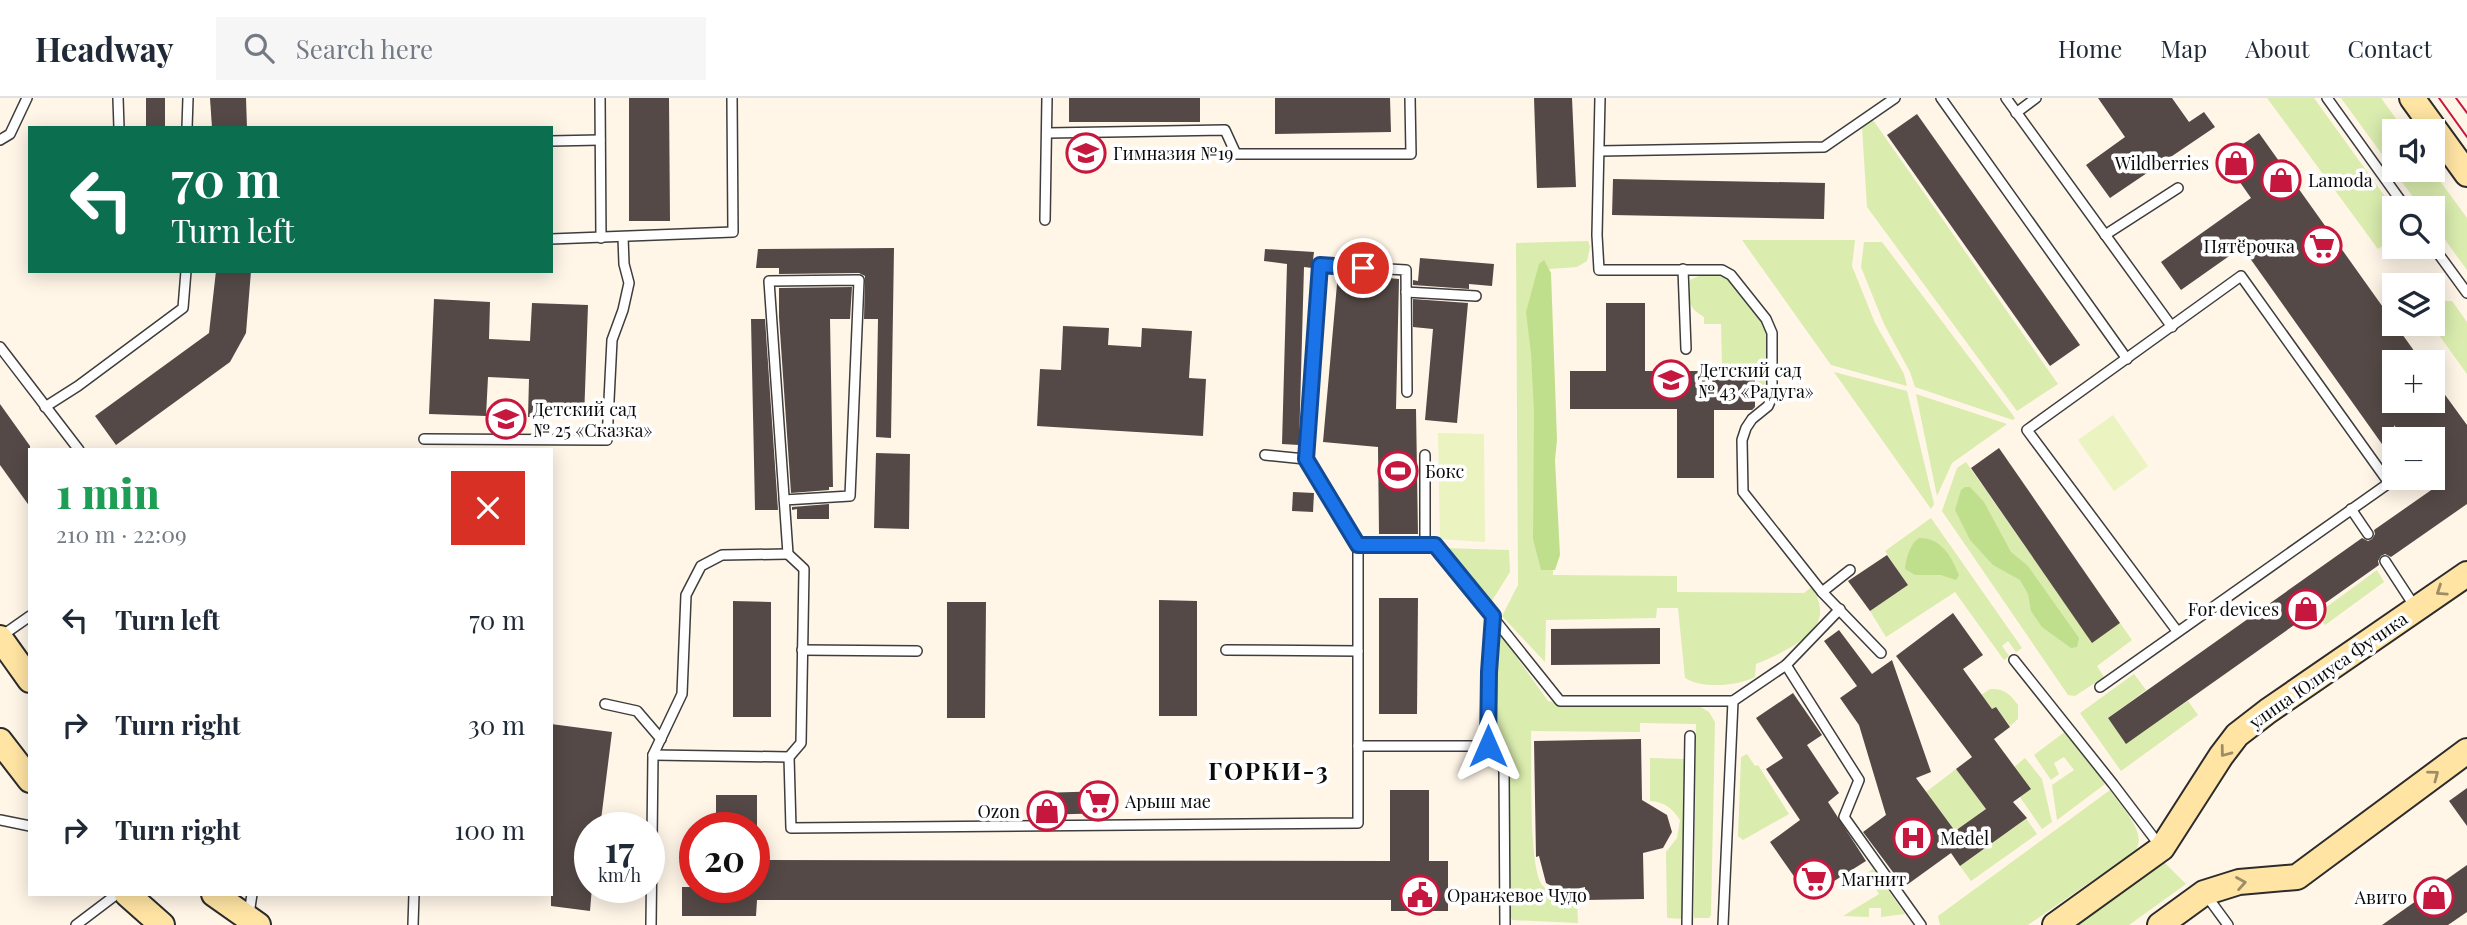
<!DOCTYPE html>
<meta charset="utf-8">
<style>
body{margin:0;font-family:"Playfair Display",serif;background:#f6f6f7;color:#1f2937;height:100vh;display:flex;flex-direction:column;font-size:26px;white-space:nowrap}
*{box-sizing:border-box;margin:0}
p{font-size:23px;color:#747a83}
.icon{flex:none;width:38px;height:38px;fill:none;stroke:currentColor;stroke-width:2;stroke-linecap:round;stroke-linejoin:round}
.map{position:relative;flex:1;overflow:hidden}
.drawer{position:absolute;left:28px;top:350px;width:525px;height:448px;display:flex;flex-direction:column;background:#fff;border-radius:0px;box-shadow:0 4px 18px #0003}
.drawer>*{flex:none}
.top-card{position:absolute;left:28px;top:28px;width:525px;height:147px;border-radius:0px;box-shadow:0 4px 18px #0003;background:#0b6e4f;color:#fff;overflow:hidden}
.tools{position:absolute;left:2382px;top:21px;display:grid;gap:14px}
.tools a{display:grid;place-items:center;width:63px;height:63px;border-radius:0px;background:#fff;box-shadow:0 4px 18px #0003;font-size:35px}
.speed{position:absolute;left:574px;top:714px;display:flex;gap:14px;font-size:35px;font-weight:700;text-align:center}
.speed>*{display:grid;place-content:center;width:91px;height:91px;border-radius:50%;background:#fff;box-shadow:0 4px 18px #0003;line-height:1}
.speed small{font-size:18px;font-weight:400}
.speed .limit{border:10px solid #d22;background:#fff;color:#111}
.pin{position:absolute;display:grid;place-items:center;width:60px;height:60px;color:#fff;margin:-30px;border:4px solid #fff;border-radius:50%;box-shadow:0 2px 7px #0007}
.me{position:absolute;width:77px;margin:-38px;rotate:0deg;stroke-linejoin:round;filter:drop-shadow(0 0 5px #0008)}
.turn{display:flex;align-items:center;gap:24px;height:147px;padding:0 28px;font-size:32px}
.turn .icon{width:91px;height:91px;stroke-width:2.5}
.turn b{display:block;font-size:49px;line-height:60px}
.round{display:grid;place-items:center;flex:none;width:74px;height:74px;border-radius:0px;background:#f6f6f7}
.summary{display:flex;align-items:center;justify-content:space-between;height:119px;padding:0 28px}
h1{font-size:42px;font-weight:800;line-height:52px;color:#1e9e55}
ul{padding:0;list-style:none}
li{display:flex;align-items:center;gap:21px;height:105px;padding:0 28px}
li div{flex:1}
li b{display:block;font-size:26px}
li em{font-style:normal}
header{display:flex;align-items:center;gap:42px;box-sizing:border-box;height:98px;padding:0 35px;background:#fff;border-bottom:2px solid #e0e1e3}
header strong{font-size:33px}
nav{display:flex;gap:38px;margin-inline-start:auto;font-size:24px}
.search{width:490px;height:63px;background:#f6f6f7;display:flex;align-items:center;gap:18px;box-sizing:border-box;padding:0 24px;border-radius:0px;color:#747a83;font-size:26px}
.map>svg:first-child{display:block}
.green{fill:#daecae}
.forest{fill:#c0df8c}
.pitch{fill:#ebf3c1}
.building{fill:#544946}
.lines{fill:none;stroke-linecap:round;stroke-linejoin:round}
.lane-casing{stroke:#3d3d3d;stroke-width:12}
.secondary-casing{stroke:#2c2c2c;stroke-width:28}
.lane{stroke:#fff;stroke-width:9}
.secondary{stroke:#ffe4a3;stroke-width:24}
.tram{stroke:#c6173f;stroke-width:2}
.oneway{stroke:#9d8d66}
.route-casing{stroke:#114b97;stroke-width:18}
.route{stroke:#1a73e8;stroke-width:12}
.labels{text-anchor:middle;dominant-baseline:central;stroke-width:7;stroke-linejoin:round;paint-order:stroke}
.poi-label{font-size:18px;fill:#0a0a0a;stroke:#fff;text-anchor:start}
.street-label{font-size:18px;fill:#0a0a0a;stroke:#fff}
.district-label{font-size:24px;font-weight:bold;letter-spacing:2px;fill:#0a0a0a;stroke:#fff}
</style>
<header>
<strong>Headway</strong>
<div class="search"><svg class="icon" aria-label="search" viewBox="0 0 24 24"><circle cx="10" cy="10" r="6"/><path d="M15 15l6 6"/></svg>Search here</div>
<nav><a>Home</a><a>Map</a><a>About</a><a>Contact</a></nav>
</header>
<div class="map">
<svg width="2467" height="827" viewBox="0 0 2467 827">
<rect width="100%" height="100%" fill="#fff6e8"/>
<g class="green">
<path d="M2267,0H2314L2394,111V140L2378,151Z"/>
<path d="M2341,0H2381L2405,33H2394V72H2432L2467,120V172L2433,125L2432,110H2421Z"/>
<path d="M1873,22L2058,286L2017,313L1867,109L1862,29Z"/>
<path d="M1742,142H1855L1852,168L1875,225L1904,276L1907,288L1831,267Z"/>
<path d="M1588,143L1590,149L1587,163L1577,169L1549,171L1553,477L1677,478V494L1804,495L1813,488C1816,496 1821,507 1820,515C1819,540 1775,558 1756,566L1755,579C1737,588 1703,591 1685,580L1678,510H1657L1656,520L1546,522L1545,564L1502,518L1518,487L1516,145Z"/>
<path d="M1864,144H1882L2015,320L2013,322L1915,289L1910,274L1884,226L1861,169Z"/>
<path d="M1703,176L1722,177C1734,187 1763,220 1767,235C1771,248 1767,282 1767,297H1758L1757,269H1722L1721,226H1704V219C1686,208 1689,202 1690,182Z"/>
<path d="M2444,203H2452L2467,224V276L2431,226L2433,212Z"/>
<path d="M1834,274L1907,293L1934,406L1931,411Z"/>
<path d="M1916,296L2007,326L1952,365L1937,398Z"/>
<path d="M1966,364L2092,544L2120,525L2132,542L2097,568L2104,579L2075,598L2068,597L1942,413L1957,370Z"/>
<path d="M1931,420L2022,550L2016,554L2008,543L2002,548L2009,558L2004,562L1955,494L1886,539L1870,513L1908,487L1885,453Z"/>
<path d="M1446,450L1509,452L1510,474L1490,506Z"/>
<path d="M2377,472L2384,484L2325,527L2317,516Z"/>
<path d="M1498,533L1548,603L1562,606H1695L1709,614L1715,624L1711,817L1709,820H1694L1696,626L1640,625V634L1531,633C1532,662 1528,768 1542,787C1550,797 1565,798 1577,800L1578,825L1512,822L1510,817L1508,649L1495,628Z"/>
<path d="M2134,576L2146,592L2108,620L2126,645L2188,603L2198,617L2121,673L2080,615Z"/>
<path d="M1990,591C2004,590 2010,596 2018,607V621L2010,628L1996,609L1992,611L1981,597Z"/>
<path d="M2066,633L2105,686L2057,722L2052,687L2074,672L2064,659L2054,665L2059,676L2051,682L2034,657Z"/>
<path d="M1747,656L1755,668L1758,667L1789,716L1743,742L1738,738L1741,659Z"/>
<path d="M1650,660L1685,661L1684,821L1667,820L1666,754L1677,740L1680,722C1672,710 1665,704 1650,703Z"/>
<path d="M2025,660L2042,681L2052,724L2042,731L2020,699L2030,691L2014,669Z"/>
<path d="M1956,671L1986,711L1955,733L1926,694Z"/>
<path d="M2110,692C2120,708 2149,735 2135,753L2028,827H1940L1938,818Z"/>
<path d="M2023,716L2037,736L1971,783L1960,768L2022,724Z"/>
<path d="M2163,763L2186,786L2129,827H2073Z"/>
<path d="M1873,771L1905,816L1881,819V810H1869V819L1843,818L1879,796L1866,775Z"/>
</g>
<g class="forest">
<path d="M1544,162L1551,175L1557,342L1555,362L1560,457L1555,472H1541L1533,441L1534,314L1531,255L1526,214L1539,166Z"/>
<path d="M1965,389H1970L1984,404L2011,454L2028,468L2079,540L2077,549L2071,550L2042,529L2031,513L2028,496L2020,482L1993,467L1970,442L1955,412L1961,392Z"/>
<path d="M1919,440C1942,440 1951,458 1959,477L1956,482L1941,477H1915L1905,471C1906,460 1910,446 1919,440Z"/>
</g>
<g class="pitch">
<path d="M2113,317L2148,368L2114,393L2078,342Z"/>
<path d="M1438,335L1484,336L1485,444L1440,441Z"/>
</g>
<g class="building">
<rect x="146" y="0" width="19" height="30"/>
<path d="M210,0H246L247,30H212Z"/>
<path d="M629,0H669L670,123H629Z"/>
<rect x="1069" y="0" width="131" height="24"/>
<path d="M1275,0H1390L1391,34L1275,36Z"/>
<path d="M1534,0H1572L1576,89L1537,90Z"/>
<path d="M2098,0H2172L2189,24L2204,14L2215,29L2110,100L2086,67L2125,39Z"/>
<path d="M1917,16L2080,247L2050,268L1887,37Z"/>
<path d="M2259,35L2422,264H2394V303H2432V279L2467,327V406L2391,459L2385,456L2381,458L2378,463L2379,467L2126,646L2108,620L2362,440L2368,443L2372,441L2375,436L2374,432L2437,388L2432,382V341H2404L2394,327V363L2242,149L2181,192L2161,164L2251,100L2223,60Z"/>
<path d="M1613,81L1825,85L1824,121L1612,117Z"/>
<path d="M894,150L891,340L876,339L878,221H864L865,178L859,175L779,176V170H756L758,151Z"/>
<path d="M1265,151L1314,154L1312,170L1304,169L1299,347L1282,346L1287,166L1264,163Z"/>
<path d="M1420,160L1494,166L1492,188L1469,186V191L1413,187V182L1418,183Z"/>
<path d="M216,173H251L246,235L230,264L116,347L95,318L209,235Z"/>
<path d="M1338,175L1399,181L1396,311H1416L1418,436H1379L1378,349L1323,344Z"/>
<path d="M852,189L850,221H830L833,389H829V392L791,395L779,219V190Z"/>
<path d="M434,201L490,204L489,241L530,243L532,205L588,207L584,321L528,319L529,281L488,279L486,318L429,316Z"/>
<path d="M1413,201L1468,205L1457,325L1425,322L1433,231L1413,229Z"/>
<path d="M1606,205H1645V273H1755V309L1752,312H1714V380H1677V311H1570V273H1606Z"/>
<path d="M751,221H765L778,412H755Z"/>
<path d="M1063,228L1109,230L1108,247L1141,249L1142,230L1192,233L1189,280L1206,281L1203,338L1037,328L1040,271L1061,272Z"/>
<path d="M0,306L30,348V409L0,367Z"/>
<path d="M1999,350L2120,525L2092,545L1971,370Z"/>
<path d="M876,355L910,356L909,431L874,430Z"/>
<path d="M1293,394L1314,395L1313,414L1292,413Z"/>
<path d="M829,406V421H797V411L792,412V409Z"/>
<path d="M1887,457L1908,487L1870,513L1848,483Z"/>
<path d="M1379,500H1418L1417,616H1379Z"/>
<path d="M1159,502L1197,503V618H1159Z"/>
<path d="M733,503L771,504V619H733Z"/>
<path d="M947,504H986L985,620H947Z"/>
<path d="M1953,515L1983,557L1963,571L1992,611L1996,609L2010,629L1994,641L2031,691L2013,704L2027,720L1960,768L1951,755L1904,789L1863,734L1886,717L1859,627L1840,600L1857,588L1824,543L1839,532L1872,576L1892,562L1931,674L1916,680L1955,733L1986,711L1956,671L1972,659L1896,558Z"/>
<path d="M1660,530V566L1551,567V531Z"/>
<path d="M1793,595L1822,637L1807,647L1839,695L1828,704L1866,763L1823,790L1821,787L1813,789L1798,784L1770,744L1800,722L1766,671L1783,660L1756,620Z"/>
<path d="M551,626L612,634L600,730H590V789H592L590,813L551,808Z"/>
<path d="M1641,641L1642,702L1667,717L1672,734L1663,750L1643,755L1644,801L1585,802V789L1562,794L1546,785L1539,758L1536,759L1534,643Z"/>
<path d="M2467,690V728L2449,703Z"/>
<path d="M1390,692H1429V763H1448V813H1391V802H757L756,818H682V789H754V762L1390,763Z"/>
<path d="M1107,693L1108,715L1040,717L1039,695Z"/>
<rect x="716" y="697" width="41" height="33"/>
<path d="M2467,767V814L2448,827H2382Z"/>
</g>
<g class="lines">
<g class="lane-casing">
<g id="lane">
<path d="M118,0L119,30"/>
<path d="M600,0L601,140"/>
<path d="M1600,0L1597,137L1599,172H1722L1731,177L1766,221L1772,235V299L1768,308L1752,321L1746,330L1742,342L1743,394L1822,494"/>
<path d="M1941,0L2127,261"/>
<path d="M2006,0L2172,229"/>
<path d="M2327,0L2406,110"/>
<path d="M2016,15L2036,0"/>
<path d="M187,30L188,0"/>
<path d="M1048,35L1225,32L1236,56H1411L1410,0"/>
<path d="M0,42L10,36L27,0"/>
<path d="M551,43L600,42"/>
<path d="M1600,53L1824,49L1895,0"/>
<path d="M1045,122L1047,0"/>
<path d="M2105,137L2178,90"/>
<path d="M551,141L733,134L732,0"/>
<path d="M2432,147L2467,195"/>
<path d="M1683,171L1686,251"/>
<path d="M1406,194L1476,198"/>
<path d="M0,249L79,352"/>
<path d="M45,309L78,288L183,210L186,173"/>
<path d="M424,341L607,342L612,242L623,212L629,185L624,166L623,139"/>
<path d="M1305,361L1320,167L1406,172L1407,294"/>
<path d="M784,402L850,398L859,182L769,183L788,456L804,471L801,645L789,659L791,730L1358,725V447L1305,361L1265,357"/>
<path d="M2351,411L2368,436"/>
<path d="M1425,446V357"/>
<path d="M1358,447H1435L1560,603H1733L1723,827"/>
<path d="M2385,463L2415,509"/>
<path d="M1850,472L1822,494L1881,555"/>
<path d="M0,539L30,518"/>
<path d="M802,552L917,553"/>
<path d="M1226,552L1358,553"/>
<path d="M2014,562L2113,686L2160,748"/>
<path d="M1786,567L1840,511"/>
<path d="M2100,589L2389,385L2241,178L2027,332L2177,533"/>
<path d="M1733,603L1786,567L1859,682L1844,719L1921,827"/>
<path d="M605,606L637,613L661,641"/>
<path d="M1358,648H1488L1489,574L1493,518"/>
<path d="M1488,648L1504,672L1505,827"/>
<path d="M653,657L789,659"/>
<path d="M0,722L30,728"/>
<path d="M2206,797L2228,827"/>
<path d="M249,816L252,796"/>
<path d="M76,827L117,796"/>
<path d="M413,827L414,796"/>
<path d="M651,827L653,657L682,596L686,497L701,468L722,457L788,456"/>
<path d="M1687,827L1690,638"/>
</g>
</g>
<g class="secondary-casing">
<g id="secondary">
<path d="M2412,0L2467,76"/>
<path d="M0,540L30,582"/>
<path d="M0,643L30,682"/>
<path d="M127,796L162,827"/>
<path d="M214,796L258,827"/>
<path d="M2055,827L2162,750L2221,658L2237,637L2268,613L2467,476"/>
<path d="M2160,827L2204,795L2239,784L2297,779L2467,653"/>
</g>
</g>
<use href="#lane" class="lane"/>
<use href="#secondary" class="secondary"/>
<g class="tram">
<path d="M2439,0L2467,39"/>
<path d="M2456,0L2467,15"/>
</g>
</g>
<defs><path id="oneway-chevron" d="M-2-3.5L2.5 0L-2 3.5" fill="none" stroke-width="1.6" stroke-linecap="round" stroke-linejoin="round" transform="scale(1.75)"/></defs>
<g class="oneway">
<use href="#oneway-chevron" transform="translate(2441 493) rotate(146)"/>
<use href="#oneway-chevron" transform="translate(2225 654) rotate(127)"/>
<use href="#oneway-chevron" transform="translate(2434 677) rotate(-37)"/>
<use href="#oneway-chevron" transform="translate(2241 785) rotate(-10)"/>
</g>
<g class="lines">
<g class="route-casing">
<path id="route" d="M1363,170L1320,167L1306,361L1358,447H1435L1493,518L1489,574L1488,648"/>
</g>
<use href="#route" class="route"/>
</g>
<defs>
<g id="school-ring" transform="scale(2.0125)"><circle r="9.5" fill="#fff" stroke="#c6173f" stroke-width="1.5"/><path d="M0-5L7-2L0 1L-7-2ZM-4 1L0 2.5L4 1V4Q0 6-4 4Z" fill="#c6173f"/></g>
<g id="shop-ring" transform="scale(2.0125)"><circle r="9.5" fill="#fff" stroke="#c6173f" stroke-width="1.5"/><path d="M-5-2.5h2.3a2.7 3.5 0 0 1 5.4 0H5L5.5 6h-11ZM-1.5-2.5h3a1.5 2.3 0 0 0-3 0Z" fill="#c6173f"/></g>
<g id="supermarket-ring" transform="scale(2.0125)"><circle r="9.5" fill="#fff" stroke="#c6173f" stroke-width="1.5"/><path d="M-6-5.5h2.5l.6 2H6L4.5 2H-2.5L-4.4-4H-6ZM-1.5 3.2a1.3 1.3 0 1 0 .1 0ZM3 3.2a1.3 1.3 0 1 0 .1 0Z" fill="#c6173f"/></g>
<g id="stadium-ring" transform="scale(2.0125)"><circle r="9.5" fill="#fff" stroke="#c6173f" stroke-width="1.5"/><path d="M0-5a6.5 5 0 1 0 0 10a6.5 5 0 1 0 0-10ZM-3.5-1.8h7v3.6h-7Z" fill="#c6173f"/></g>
<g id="hospital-ring" transform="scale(2.0125)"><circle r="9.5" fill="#fff" stroke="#c6173f" stroke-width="1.5"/><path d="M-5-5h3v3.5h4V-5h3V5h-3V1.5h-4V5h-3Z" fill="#c6173f"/></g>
<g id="civic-ring" transform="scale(2.0125)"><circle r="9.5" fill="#fff" stroke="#c6173f" stroke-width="1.5"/><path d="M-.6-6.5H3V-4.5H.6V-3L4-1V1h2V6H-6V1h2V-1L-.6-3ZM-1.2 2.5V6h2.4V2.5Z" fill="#c6173f"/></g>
</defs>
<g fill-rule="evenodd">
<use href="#school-ring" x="1086" y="55"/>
<use href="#shop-ring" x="2236" y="65"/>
<use href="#shop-ring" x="2281" y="82"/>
<use href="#supermarket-ring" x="2322" y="148"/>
<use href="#school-ring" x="1671" y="282"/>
<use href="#school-ring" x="506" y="321"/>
<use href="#stadium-ring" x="1398" y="373"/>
<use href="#shop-ring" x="2306" y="511"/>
<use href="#supermarket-ring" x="1098" y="703"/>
<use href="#shop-ring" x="1047" y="713"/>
<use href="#hospital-ring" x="1913" y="740"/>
<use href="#supermarket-ring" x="1814" y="781"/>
<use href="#civic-ring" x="1420" y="797"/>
<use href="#shop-ring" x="2434" y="799"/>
</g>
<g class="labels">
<g class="poi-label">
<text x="1113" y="55">Гимназия №19</text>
<text x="2209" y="65" text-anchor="end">Wildberries</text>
<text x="2308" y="82">Lamoda</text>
<text x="2295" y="148" text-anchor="end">Пятёрочка</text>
<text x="1698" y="272">Детский сад<tspan x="1698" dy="21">№ 43 «Радуга»</tspan></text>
<text x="533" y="311">Детский сад<tspan x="533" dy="21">№ 25 «Сказка»</tspan></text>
<text x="1425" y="373">Бокс</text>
<text x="2279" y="511" text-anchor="end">For devices</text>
<text x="1125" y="703">Арыш мае</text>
<text x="1020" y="713" text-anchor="end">Ozon</text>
<text x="1940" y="740">Medel</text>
<text x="1841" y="781">Магнит</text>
<text x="1447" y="797">Оранжевое Чудо</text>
<text x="2407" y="799" text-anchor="end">Авито</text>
</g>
<g class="street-label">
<text transform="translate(2328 572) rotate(-35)">улица Юлиуса Фучика</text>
</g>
<g class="district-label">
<text x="1269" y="672">ГОРКИ-3</text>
</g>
</g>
</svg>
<div class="tools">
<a><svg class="icon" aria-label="sound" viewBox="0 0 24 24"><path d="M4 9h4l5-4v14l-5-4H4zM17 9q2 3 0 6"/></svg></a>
<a><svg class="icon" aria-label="search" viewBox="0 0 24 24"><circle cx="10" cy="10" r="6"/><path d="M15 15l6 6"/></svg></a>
<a><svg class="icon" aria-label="layers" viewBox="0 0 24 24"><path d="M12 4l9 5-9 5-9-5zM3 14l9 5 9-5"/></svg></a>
<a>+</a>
<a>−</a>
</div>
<div class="speed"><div>17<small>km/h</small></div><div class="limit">20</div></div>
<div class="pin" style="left:1363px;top:170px;background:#d93025"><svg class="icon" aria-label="arrive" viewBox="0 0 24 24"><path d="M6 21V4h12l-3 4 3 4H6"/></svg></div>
<svg class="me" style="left:1488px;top:648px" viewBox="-20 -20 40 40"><path d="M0-17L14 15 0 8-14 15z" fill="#1a73e8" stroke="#fff" stroke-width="4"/></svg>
<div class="top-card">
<div class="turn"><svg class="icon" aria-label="left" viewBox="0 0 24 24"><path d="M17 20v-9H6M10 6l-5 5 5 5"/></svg><div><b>70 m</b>Turn left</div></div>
</div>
<section class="drawer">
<div class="summary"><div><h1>1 min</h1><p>210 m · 22:09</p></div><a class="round" style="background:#d93025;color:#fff"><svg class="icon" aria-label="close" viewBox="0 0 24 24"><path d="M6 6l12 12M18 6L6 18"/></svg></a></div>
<ul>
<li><svg class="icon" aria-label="left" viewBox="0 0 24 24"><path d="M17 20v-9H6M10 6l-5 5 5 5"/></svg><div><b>Turn left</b></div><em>70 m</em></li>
<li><svg class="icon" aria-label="right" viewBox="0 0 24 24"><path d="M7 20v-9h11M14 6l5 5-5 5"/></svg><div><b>Turn right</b></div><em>30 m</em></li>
<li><svg class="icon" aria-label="right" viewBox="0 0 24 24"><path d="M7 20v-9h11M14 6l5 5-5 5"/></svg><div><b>Turn right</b></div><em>100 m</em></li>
</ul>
</section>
</div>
